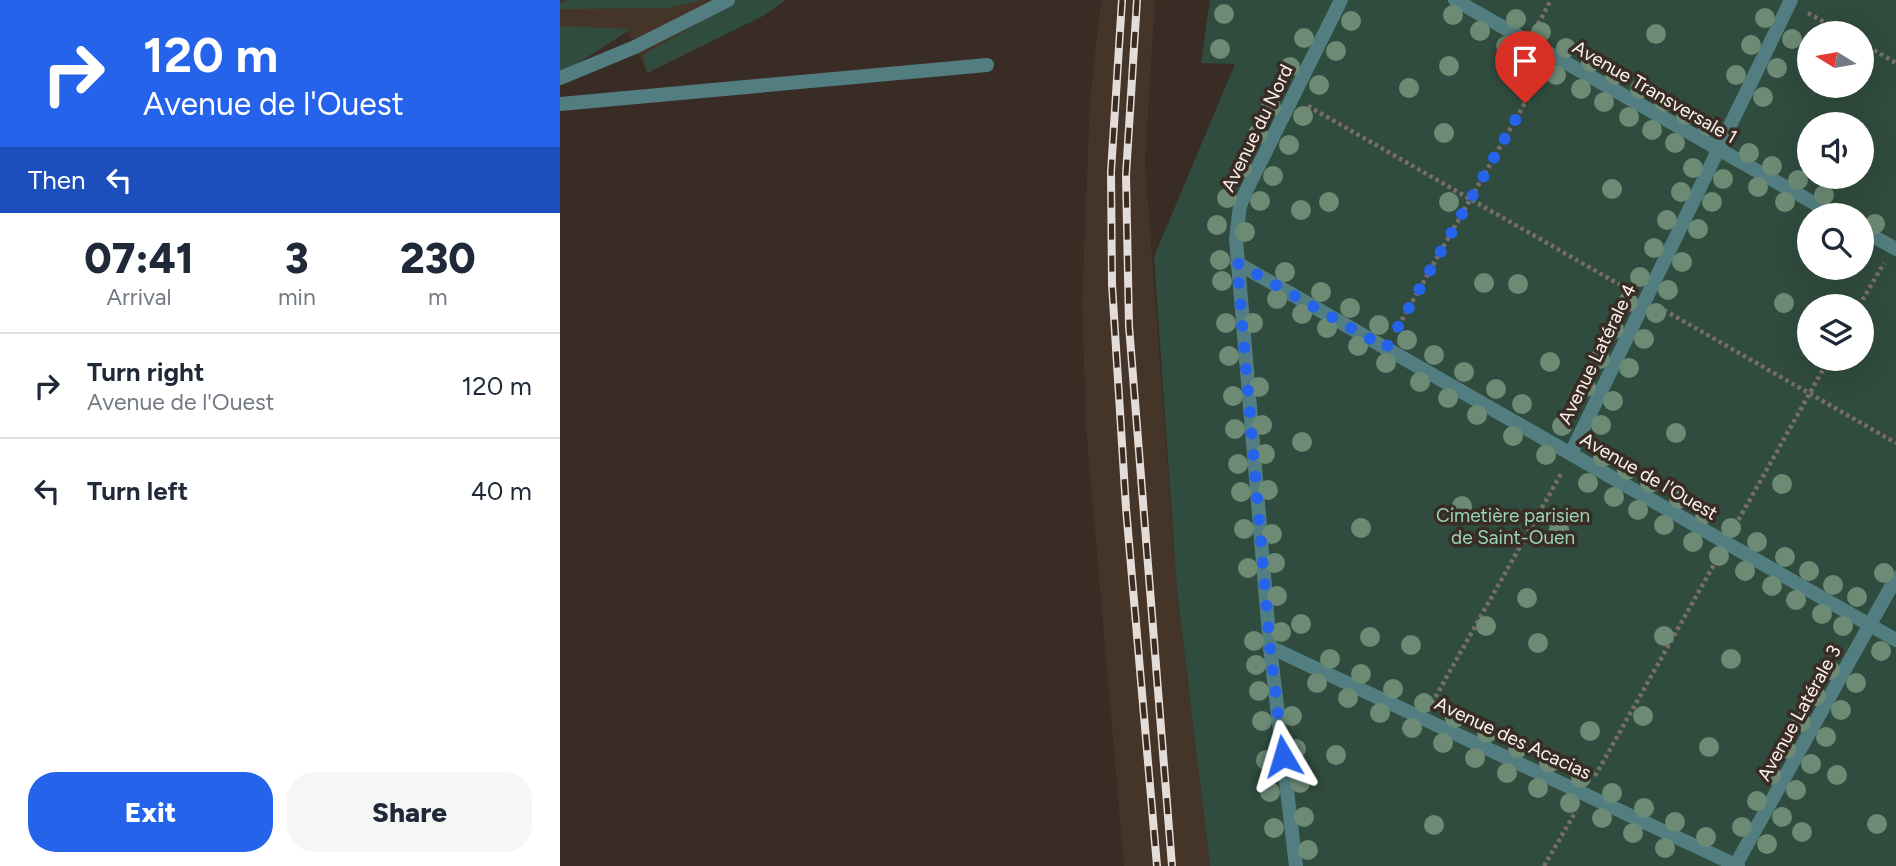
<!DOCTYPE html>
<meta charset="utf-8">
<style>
body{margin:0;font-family:Figtree,sans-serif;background:#f6f6f7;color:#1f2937;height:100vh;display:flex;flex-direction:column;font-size:26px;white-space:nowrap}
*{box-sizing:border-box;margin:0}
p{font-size:23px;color:#747a83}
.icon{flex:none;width:38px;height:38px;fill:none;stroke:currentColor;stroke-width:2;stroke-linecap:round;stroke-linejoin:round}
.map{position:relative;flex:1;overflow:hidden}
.details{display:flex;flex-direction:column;background:#fff;width:560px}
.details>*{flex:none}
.hud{background:#2563eb;color:#fff;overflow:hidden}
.needle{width:46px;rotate:281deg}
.controls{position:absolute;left:1237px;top:21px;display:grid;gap:14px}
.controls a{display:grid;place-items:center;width:77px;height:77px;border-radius:50%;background:#fff;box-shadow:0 7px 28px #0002;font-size:35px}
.pin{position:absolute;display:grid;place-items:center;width:60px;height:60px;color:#fff;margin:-72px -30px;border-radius:50% 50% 50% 0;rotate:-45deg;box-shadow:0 0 7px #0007}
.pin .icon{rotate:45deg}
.me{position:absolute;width:77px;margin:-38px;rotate:353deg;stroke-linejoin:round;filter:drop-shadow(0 0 5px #0008)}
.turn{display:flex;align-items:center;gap:24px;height:147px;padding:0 28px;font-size:32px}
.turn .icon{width:91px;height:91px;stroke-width:2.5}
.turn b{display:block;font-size:49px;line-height:60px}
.then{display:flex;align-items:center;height:66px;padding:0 28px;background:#0003;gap:14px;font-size:26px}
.eta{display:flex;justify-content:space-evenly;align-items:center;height:119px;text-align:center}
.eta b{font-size:42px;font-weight:800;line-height:49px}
.action{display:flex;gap:14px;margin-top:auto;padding:14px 28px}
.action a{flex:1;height:80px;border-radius:28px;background:#2563eb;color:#fff;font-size:28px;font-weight:800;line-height:80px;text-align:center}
.action a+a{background:#f6f6f7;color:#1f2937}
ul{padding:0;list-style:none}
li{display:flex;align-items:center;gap:21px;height:105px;padding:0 28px;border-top:2px solid #e0e1e3}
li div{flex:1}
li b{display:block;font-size:26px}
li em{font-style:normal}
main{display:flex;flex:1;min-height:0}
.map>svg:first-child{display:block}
.built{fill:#453428}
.green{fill:#304c3e;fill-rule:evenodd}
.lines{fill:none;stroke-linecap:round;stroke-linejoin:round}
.path{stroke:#786e67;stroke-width:4.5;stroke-dasharray:3.5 3.5;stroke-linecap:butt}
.lane{stroke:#537e81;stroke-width:14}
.rail-casing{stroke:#e4dcd7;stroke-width:8}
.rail{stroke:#382c24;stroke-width:5;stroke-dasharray:16;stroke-linecap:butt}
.tree{fill:#6d8a74}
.route{stroke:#2563eb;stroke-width:12;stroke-dasharray:0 21.6}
.labels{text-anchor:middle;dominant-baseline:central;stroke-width:7;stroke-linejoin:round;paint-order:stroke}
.street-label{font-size:19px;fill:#fbf3ee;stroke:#382c24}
.park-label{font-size:19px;fill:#99d6b6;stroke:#382c24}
</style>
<main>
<section class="details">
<div class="hud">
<div class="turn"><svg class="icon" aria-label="right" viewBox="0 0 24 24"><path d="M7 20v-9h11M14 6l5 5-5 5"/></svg><div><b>120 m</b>Avenue de l'Ouest</div></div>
<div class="then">Then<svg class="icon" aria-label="left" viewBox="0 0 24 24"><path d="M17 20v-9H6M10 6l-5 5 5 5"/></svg></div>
</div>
<div class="eta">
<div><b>07:41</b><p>Arrival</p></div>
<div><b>3</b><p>min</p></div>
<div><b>230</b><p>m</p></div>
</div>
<ul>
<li><svg class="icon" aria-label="right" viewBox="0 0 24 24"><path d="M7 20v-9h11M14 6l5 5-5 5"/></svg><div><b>Turn right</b><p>Avenue de l'Ouest</p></div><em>120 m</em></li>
<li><svg class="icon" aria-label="left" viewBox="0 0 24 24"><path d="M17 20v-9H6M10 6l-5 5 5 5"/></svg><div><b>Turn left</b></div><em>40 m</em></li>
</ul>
<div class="action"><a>Exit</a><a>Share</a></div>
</section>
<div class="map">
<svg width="1336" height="866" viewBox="0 0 1336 866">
<rect width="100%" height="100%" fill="#382c24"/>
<g class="built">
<path d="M0,0H226L203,16L87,73L66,28L30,49L0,53Z"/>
<path d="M541,0H595L585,163L617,590L650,866H564L526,428L522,305L530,99Z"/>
</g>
<g class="green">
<path d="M9,0H142L108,8L0,9V4Z"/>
<path d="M178,0H226L203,16L87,73L83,55Z"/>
<path d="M650,0H1336V866H650L617,590L594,257L675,64L641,63ZM1250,33H1302V86H1250ZM1250,124H1302V177H1250ZM1250,215H1302V268H1250ZM1250,306H1302V359H1250Z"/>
<path d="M0,27L4,26L71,29L0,75Z"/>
</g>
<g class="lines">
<g class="path">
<path d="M1248,13L1284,33"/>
<path d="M978,24L991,0"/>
<path d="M1302,43L1336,63"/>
<path d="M748,106L1069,290"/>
<path d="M1299,306L1324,263"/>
<path d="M1104,310L1336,443"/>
<path d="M835,332L983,71"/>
<path d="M1175,526L1269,359"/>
<path d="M872,703L1002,472"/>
<path d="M1035,776L1156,561"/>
<path d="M984,866L1016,811"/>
</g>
<g class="lane">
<path d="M895,0L1275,215"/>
<path d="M0,78L75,47L168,0"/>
<path d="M0,104L427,65"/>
<path d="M1302,230L1336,249"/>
<path d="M677,263L1336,640"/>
<path d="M1011,453L1231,0"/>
<path d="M710,647L1178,866"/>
<path d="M736,866L710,647L676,239L680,206L686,191L781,0"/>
<path d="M1175,866L1336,578"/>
</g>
<g class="rail-casing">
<g id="rail">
<path d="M562,0L551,172L552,284L566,508L597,866"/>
<path d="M577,0L566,175L569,326L612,866"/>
</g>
</g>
<use href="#rail" class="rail"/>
</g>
<g class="tree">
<circle cx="664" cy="14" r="10"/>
<circle cx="893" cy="15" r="10"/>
<circle cx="1205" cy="18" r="10"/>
<circle cx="956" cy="19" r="10"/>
<circle cx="791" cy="21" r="10"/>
<circle cx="920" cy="31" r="10"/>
<circle cx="981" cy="32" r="10"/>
<circle cx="1096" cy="34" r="10"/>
<circle cx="744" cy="38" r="10"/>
<circle cx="1232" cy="39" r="10"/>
<circle cx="1191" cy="45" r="10"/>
<circle cx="946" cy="46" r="10"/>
<circle cx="1006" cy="48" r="10"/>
<circle cx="660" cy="49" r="10"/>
<circle cx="776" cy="51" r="10"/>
<circle cx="970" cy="59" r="10"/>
<circle cx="1031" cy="62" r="10"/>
<circle cx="889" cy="66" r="10"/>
<circle cx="730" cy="67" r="10"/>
<circle cx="1217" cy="68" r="10"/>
<circle cx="996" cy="75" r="10"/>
<circle cx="1055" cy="75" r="10"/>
<circle cx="1176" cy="75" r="10"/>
<circle cx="759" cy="85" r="10"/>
<circle cx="849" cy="88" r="10"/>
<circle cx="1021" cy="89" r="10"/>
<circle cx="1080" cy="89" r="10"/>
<circle cx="1203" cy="97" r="10"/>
<circle cx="1044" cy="102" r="10"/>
<circle cx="1104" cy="102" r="10"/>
<circle cx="711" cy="107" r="10"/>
<circle cx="1126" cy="115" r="10"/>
<circle cx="743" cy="116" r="10"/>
<circle cx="1069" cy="117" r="10"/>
<circle cx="1148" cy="126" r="10"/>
<circle cx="1092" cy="130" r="10"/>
<circle cx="884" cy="133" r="10"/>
<circle cx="698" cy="134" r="10"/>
<circle cx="1115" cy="143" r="10"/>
<circle cx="729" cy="145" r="10"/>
<circle cx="1189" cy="153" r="10"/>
<circle cx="1212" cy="166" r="10"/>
<circle cx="682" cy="168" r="10"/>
<circle cx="1133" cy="168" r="10"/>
<circle cx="713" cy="176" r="10"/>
<circle cx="1163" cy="179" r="10"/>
<circle cx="1238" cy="180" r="10"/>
<circle cx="1198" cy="187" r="10"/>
<circle cx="1052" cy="189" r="10"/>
<circle cx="1121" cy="192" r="10"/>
<circle cx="1264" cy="195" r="10"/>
<circle cx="667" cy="198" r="10"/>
<circle cx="700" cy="201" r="10"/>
<circle cx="769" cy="202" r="10"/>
<circle cx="889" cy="202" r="10"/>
<circle cx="1152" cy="202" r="10"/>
<circle cx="1225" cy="202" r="10"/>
<circle cx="741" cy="210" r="10"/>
<circle cx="1107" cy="220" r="10"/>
<circle cx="1315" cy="224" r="10"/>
<circle cx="657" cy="225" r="10"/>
<circle cx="1138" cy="229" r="10"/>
<circle cx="685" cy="232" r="10"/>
<circle cx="1094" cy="248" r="10"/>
<circle cx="660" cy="260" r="10"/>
<circle cx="1122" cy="262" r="10"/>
<circle cx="725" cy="272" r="10"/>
<circle cx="1080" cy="277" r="10"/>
<circle cx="662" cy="281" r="10"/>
<circle cx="924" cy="283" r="10"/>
<circle cx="958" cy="284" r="10"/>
<circle cx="1108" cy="290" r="10"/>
<circle cx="761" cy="292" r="10"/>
<circle cx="717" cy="299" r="10"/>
<circle cx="1068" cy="302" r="10"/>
<circle cx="1224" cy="303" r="10"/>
<circle cx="790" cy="308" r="10"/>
<circle cx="1096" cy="313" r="10"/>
<circle cx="742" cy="314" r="10"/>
<circle cx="666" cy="323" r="10"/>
<circle cx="693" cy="323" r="10"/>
<circle cx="819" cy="325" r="10"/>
<circle cx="767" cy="328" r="10"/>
<circle cx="1054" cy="329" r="10"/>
<circle cx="1084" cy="339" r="10"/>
<circle cx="847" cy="340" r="10"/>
<circle cx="798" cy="346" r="10"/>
<circle cx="874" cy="355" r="10"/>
<circle cx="669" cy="356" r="10"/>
<circle cx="1040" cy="359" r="10"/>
<circle cx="990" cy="362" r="10"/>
<circle cx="826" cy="363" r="10"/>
<circle cx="1069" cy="368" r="10"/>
<circle cx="904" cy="372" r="10"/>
<circle cx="860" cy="382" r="10"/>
<circle cx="699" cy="387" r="10"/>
<circle cx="1026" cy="387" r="10"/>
<circle cx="936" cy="389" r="10"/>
<circle cx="673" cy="396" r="10"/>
<circle cx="888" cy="398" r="10"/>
<circle cx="1053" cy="401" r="10"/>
<circle cx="962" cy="404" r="10"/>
<circle cx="917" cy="415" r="10"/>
<circle cx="702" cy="425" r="10"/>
<circle cx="1041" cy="425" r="10"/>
<circle cx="1002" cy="426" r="10"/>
<circle cx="675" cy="429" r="10"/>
<circle cx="1116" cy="433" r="10"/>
<circle cx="953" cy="436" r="10"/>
<circle cx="742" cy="442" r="10"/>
<circle cx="705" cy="454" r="10"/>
<circle cx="986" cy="455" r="10"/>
<circle cx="1043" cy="457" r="10"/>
<circle cx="678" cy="464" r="10"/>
<circle cx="1067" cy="470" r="10"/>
<circle cx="1028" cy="483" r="10"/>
<circle cx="1090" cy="483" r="10"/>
<circle cx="1222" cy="484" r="10"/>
<circle cx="708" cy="490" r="10"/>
<circle cx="681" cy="492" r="10"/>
<circle cx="1054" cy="497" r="10"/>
<circle cx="1119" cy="499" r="10"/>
<circle cx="902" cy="506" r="10"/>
<circle cx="1078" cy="510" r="10"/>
<circle cx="1145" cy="514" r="10"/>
<circle cx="1104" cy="525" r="10"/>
<circle cx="801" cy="528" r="10"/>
<circle cx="1171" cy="528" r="10"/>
<circle cx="684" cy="529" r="10"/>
<circle cx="999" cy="529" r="10"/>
<circle cx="712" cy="534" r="10"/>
<circle cx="1133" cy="542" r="10"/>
<circle cx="1197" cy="542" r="10"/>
<circle cx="1159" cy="556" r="10"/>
<circle cx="1225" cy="557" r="10"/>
<circle cx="715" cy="563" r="10"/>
<circle cx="688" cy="568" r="10"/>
<circle cx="1185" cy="571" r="10"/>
<circle cx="1249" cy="571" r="10"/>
<circle cx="1324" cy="573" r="10"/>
<circle cx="1273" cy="585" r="10"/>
<circle cx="1212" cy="586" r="10"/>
<circle cx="717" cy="596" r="10"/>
<circle cx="1297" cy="597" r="10"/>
<circle cx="967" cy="598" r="10"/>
<circle cx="1236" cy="600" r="10"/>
<circle cx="1262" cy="614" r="10"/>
<circle cx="741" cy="624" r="10"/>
<circle cx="926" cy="626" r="10"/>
<circle cx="1283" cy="626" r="10"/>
<circle cx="721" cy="632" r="10"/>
<circle cx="1104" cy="636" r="10"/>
<circle cx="810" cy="637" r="10"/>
<circle cx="694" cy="641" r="10"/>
<circle cx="978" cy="643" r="10"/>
<circle cx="851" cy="645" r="10"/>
<circle cx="1321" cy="651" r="10"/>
<circle cx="770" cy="659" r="10"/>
<circle cx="1171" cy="659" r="10"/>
<circle cx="696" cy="665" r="10"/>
<circle cx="1270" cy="670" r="10"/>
<circle cx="801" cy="674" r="10"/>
<circle cx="757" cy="683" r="10"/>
<circle cx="1296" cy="683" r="10"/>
<circle cx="833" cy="689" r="10"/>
<circle cx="699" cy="691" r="10"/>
<circle cx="1256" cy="696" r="10"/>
<circle cx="788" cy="698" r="10"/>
<circle cx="864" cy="703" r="10"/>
<circle cx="1281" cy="710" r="10"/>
<circle cx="820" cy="713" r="10"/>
<circle cx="732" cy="716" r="10"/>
<circle cx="1083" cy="716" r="10"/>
<circle cx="895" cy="718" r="10"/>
<circle cx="702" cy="721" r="10"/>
<circle cx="1241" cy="722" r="10"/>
<circle cx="852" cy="728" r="10"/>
<circle cx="1030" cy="731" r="10"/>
<circle cx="927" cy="733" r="10"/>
<circle cx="1266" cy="737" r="10"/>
<circle cx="883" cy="743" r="10"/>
<circle cx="1149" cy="747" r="10"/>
<circle cx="958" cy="748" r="10"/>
<circle cx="736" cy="749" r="10"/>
<circle cx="1226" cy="749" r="10"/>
<circle cx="776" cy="755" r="10"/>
<circle cx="915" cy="758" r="10"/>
<circle cx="706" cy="760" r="10"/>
<circle cx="989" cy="763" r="10"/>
<circle cx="1251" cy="764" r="10"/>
<circle cx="947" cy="773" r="10"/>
<circle cx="1211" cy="775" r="10"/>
<circle cx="1277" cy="775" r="10"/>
<circle cx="1021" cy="778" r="10"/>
<circle cx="740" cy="783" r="10"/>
<circle cx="978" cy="788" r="10"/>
<circle cx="1236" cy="790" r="10"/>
<circle cx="710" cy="792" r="10"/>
<circle cx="1052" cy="793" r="10"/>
<circle cx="1197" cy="801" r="10"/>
<circle cx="1010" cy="803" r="10"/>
<circle cx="1084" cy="808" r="10"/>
<circle cx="744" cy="817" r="10"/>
<circle cx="1222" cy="817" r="10"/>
<circle cx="1042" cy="818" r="10"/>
<circle cx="1115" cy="822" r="10"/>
<circle cx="1317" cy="824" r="10"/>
<circle cx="874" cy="825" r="10"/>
<circle cx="1182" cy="827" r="10"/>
<circle cx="714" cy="828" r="10"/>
<circle cx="1242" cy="832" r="10"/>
<circle cx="1073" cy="833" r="10"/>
<circle cx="1146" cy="837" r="10"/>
<circle cx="1207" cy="844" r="10"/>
<circle cx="1105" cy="848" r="10"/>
<circle cx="748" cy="850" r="10"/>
</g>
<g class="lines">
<path class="route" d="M723,756L710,647L677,263L826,348L965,103"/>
</g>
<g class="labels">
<g class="street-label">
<text transform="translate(1095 92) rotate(30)">Avenue Transversale 1</text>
<text transform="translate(697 128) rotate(-64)">Avenue du Nord</text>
<text transform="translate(1037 354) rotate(-64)">Avenue Latérale 4</text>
<text transform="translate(1089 476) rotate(30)">Avenue de l'Ouest</text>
<text transform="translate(1239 713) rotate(-61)">Avenue Latérale 3</text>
<text transform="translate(953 738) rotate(25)">Avenue des Acacias</text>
</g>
<g class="park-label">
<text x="953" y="515">Cimetière parisien<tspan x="953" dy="22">de Saint-Ouen</tspan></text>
</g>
</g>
</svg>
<div class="controls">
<a><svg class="needle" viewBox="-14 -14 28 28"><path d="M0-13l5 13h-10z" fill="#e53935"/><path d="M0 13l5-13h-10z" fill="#747a83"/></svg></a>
<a><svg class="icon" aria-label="sound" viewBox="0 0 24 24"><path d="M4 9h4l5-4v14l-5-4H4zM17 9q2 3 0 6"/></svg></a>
<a><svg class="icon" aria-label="search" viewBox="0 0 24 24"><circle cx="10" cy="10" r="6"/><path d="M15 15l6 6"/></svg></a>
<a><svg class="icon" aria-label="layers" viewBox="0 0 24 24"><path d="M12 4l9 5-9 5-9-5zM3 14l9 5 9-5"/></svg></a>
</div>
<div class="pin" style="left:965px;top:103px;background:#d93025"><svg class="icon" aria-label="arrive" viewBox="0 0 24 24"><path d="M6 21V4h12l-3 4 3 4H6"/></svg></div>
<svg class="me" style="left:723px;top:756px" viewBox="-20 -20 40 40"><path d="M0-17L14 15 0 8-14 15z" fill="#2563eb" stroke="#fff" stroke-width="4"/></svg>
</div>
</main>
